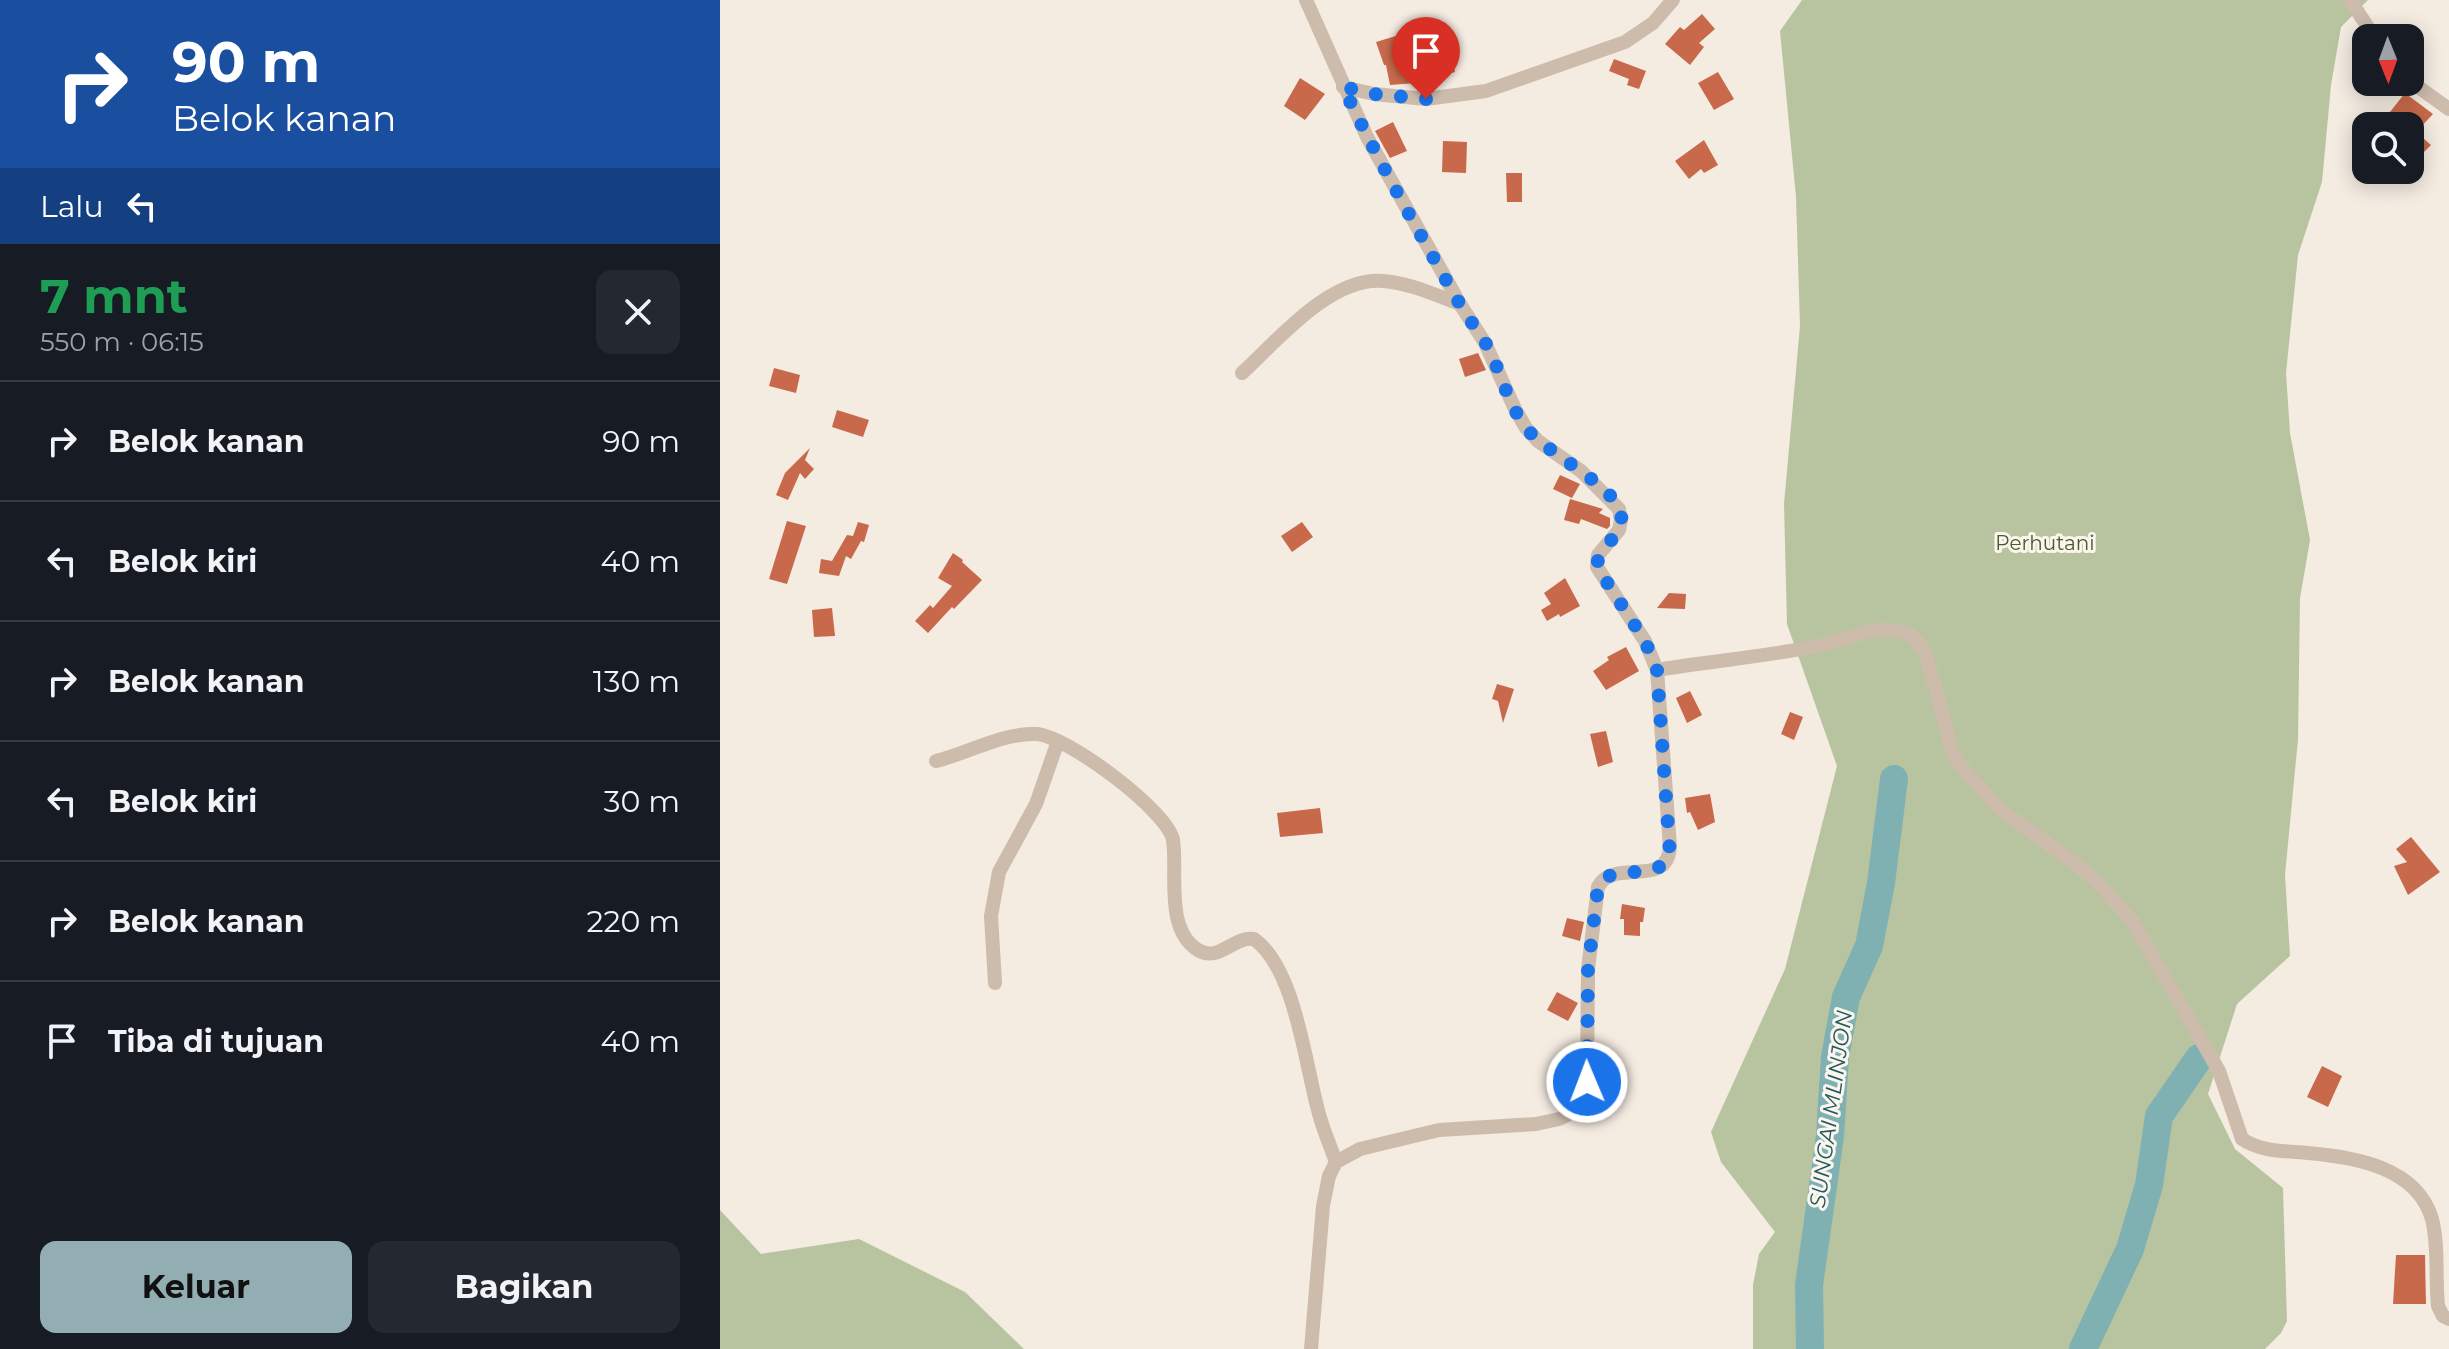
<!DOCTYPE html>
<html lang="id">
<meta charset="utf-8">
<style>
body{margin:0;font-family:Montserrat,sans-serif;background:#242831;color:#f1f3f6;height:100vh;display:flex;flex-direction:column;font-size:30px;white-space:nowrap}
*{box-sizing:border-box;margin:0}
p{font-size:26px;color:#9ea1a6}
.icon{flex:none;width:44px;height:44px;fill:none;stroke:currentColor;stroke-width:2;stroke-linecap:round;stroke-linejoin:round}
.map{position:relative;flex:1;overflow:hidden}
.side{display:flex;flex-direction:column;background:#171b24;width:720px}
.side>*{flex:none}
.top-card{background:#1a4fa0;color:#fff;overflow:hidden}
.needle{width:52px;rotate:179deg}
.fabs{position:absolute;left:1632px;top:24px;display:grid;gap:16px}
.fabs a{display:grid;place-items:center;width:72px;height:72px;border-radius:16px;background:#171b24;box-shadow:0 4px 20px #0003;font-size:40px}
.pin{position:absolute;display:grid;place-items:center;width:68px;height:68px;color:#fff;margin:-82px -34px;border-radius:50% 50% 50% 0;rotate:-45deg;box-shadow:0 0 8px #0007}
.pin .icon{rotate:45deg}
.me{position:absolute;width:88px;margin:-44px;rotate:359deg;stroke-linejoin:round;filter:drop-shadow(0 0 6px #0008)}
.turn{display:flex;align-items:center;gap:28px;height:168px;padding:0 40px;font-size:36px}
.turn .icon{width:104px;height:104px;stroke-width:2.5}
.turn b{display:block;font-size:56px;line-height:68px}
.then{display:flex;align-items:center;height:76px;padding:0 40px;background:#0003;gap:16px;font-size:30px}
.round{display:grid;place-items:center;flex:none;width:84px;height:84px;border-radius:16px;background:#242831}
.summary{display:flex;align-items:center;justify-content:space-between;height:136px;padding:0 40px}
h1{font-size:48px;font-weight:700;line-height:60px;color:#1e9e55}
.cta{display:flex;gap:16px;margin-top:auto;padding:16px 40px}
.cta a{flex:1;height:92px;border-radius:16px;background:#92aeb2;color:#111;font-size:32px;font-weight:700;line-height:92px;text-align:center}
.cta a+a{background:#242831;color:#f1f3f6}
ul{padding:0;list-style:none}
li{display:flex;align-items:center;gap:24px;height:120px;padding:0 40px;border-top:2px solid #363941}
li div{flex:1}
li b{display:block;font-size:30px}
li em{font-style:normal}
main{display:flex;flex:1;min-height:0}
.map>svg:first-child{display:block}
.green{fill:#b8c4a0}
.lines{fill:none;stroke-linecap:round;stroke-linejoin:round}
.river{stroke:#7fb0b2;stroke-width:28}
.building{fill:#c8694b}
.street{stroke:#cdbbac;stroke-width:14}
.route{stroke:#1a73e8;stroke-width:14;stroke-dasharray:0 25.2}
.labels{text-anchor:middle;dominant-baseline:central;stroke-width:6;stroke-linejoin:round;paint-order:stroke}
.park-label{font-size:20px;fill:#4a5a2e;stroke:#fbf5ee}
.water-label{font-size:22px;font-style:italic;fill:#1f5a5e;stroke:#fbf5ee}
</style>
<main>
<section class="side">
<div class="top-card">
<div class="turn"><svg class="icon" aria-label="right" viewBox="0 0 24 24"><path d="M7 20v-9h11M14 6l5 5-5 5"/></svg><div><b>90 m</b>Belok kanan</div></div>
<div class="then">Lalu<svg class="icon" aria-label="left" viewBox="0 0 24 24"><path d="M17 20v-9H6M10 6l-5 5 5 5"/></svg></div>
</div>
<div class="summary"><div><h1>7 mnt</h1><p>550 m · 06:15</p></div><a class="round"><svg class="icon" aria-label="close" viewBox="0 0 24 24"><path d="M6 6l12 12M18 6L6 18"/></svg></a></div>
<ul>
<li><svg class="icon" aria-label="right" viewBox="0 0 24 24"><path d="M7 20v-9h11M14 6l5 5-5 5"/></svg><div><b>Belok kanan</b></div><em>90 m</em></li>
<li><svg class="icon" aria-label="left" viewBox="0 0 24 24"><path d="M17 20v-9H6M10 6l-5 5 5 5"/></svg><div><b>Belok kiri</b></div><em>40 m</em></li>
<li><svg class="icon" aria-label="right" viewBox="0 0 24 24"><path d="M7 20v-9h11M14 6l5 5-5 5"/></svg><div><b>Belok kanan</b></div><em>130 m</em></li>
<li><svg class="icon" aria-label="left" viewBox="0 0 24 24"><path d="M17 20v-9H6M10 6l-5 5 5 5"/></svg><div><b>Belok kiri</b></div><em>30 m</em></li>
<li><svg class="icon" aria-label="right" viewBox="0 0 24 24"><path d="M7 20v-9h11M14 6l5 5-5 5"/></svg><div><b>Belok kanan</b></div><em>220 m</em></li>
<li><svg class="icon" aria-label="arrive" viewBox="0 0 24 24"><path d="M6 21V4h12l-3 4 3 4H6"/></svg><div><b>Tiba di tujuan</b></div><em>40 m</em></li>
</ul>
<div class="cta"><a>Keluar</a><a>Bagikan</a></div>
</section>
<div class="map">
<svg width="1729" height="1349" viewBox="0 0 1729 1349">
<rect width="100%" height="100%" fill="#f4ebe1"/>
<g class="green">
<path d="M1082,0H1648L1621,27L1611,85L1602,182L1578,255L1566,373L1570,433L1590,540L1580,598L1578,739L1565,875L1570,956L1517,1004L1488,1094L1515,1149L1563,1188L1567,1321L1561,1333L1545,1349H1033V1285L1039,1254L1055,1232L1001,1162L991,1132L1065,969L1117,766L1067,624L1064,504L1080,326L1076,197L1060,31Z"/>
<path d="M0,1210L41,1254L139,1239L245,1292L304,1349H0Z"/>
</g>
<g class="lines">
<g class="river">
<path d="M1090,1349L1089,1285L1110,1136L1115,1057L1126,997L1149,946L1161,883L1174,779"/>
<path d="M1363,1349L1410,1249L1429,1185L1439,1116L1479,1058"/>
</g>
</g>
<g class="building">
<path d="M982,14L995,29L979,43L984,47L970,65L945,44L960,27L964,30Z"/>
<path d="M679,35L689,67L713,64L712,61L731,57L735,72L696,83L670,85L666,65H664L656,42Z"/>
<path d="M894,59L926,71L919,89L907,85L909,79L889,71Z"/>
<path d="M998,72L1014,99L994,110L978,83Z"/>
<path d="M580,78L605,94L585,120L564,106Z"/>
<path d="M1685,93L1713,114L1696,132L1711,145L1690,166V126L1670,112Z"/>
<path d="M673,122L687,151L670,158L655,131Z"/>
<path d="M984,140L998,165L984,173L981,169L969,179L955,161Z"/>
<path d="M723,141L747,142L746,173L722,172Z"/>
<path d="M786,173H802V202H787Z"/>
<path d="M758,353L766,370L745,377L739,359Z"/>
<path d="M54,368L80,375L76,393L49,386Z"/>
<path d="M117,410L149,420L143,437L112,427Z"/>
<path d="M90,448L85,460L94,469L85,479L80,473L68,500L56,495L65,473Z"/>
<path d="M840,475L860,484L852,498L833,489Z"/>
<path d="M850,499L883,509L879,513L890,518V526L887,529L861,519L859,524L844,520Z"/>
<path d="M67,521L86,526L67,584L49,579Z"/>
<path d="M138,522L149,525L144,542L141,541L131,559L126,556L119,576L99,573L101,559L112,561L127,535L133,536Z"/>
<path d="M582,522L593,537L572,552L561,536Z"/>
<path d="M233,553L243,560L242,562L262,580L234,609L232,607L208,633L195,621L210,605L213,608L232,586L218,578Z"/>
<path d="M845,578L860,606L840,617L839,614L827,621L821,610L831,604L824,593Z"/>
<path d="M949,593L966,594L965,609L937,608Z"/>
<path d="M112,608L115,636L94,637L92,610Z"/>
<path d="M906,647L919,671L886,690L873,671L889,660L887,657Z"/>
<path d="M777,684L794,689L783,723L778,701L772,699Z"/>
<path d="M970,691L982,715L967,723L956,698Z"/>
<path d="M1070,712L1083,717L1074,740L1061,734Z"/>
<path d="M886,731L893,762L878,767L870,734Z"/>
<path d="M990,794L995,822L978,830L970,812L967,813L965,798Z"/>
<path d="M600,808L603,833L560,837L557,813Z"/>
<path d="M1691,837L1720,872L1688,895L1674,866L1687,862L1676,849Z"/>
<path d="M902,904L925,908L923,922H920V936L904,935V919H900Z"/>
<path d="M847,918L864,922L860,941L842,936Z"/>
<path d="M837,992L858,1003L848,1021L827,1010Z"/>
<path d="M1602,1066L1622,1076L1608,1107L1587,1097Z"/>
<path d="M1676,1255H1705L1706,1304H1673Z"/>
</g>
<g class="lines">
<g class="street">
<path d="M586,0L647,137L740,304L765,343L795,409L806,428L818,441L861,471L899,509L901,520L899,530L878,555L877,567L925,641L937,670L950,847C947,890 893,857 878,887L868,969L867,1082L863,1101L849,1114L839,1119L816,1124L719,1130L640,1149L616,1162L609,1176L603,1206L591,1349"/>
<path d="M1630,0L1655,38"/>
<path d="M1690,81L1729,109"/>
<path d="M623,87L654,94L706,99L766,91L905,42L933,23L953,0"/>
<path d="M522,373C558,340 610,277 663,281C690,283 715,295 740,304"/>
<path d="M937,670C992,661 1049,656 1103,645C1128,639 1156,624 1182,632C1195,635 1202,646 1207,657L1231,748L1239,764L1281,810L1360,867L1381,886L1413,922L1499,1071L1522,1139C1541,1152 1567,1151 1588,1153C1634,1157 1697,1167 1712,1219C1719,1247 1715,1278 1718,1306L1723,1316L1729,1319"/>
<path d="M216,761C249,753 281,733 316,734C346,735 448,811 453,840C458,870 444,929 478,950C499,963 513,936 534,939C575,968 585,1063 598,1110C602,1127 610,1145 616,1162"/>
<path d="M275,983L271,916L279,872L316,804L338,741"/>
</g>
</g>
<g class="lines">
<path class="route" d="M706,99L654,94L623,87C658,160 698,231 738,301C746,315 756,328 765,342C781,370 787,404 807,429C826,453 896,486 901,514C905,536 877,546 877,567L925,641L937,670L950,855C935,886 892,859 878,887L868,969L867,1082"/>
</g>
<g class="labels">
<g class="park-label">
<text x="1325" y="543">Perhutani</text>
</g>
<g class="water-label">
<text transform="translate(1111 1109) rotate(-82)">SUNGAI MLINJON</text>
</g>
</g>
</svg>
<div class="fabs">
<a><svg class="needle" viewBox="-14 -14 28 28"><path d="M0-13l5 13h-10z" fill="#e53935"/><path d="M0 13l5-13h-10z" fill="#9ea1a6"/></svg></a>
<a><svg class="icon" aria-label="search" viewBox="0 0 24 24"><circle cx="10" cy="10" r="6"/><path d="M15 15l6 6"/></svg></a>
</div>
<div class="pin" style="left:706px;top:99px;background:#d93025"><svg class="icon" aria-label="arrive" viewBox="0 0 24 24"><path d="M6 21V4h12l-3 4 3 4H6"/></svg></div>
<svg class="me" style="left:867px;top:1082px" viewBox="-20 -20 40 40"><circle r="17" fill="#1a73e8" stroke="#fff" stroke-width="3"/><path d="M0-11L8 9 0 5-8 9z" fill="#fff"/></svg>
</div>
</main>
